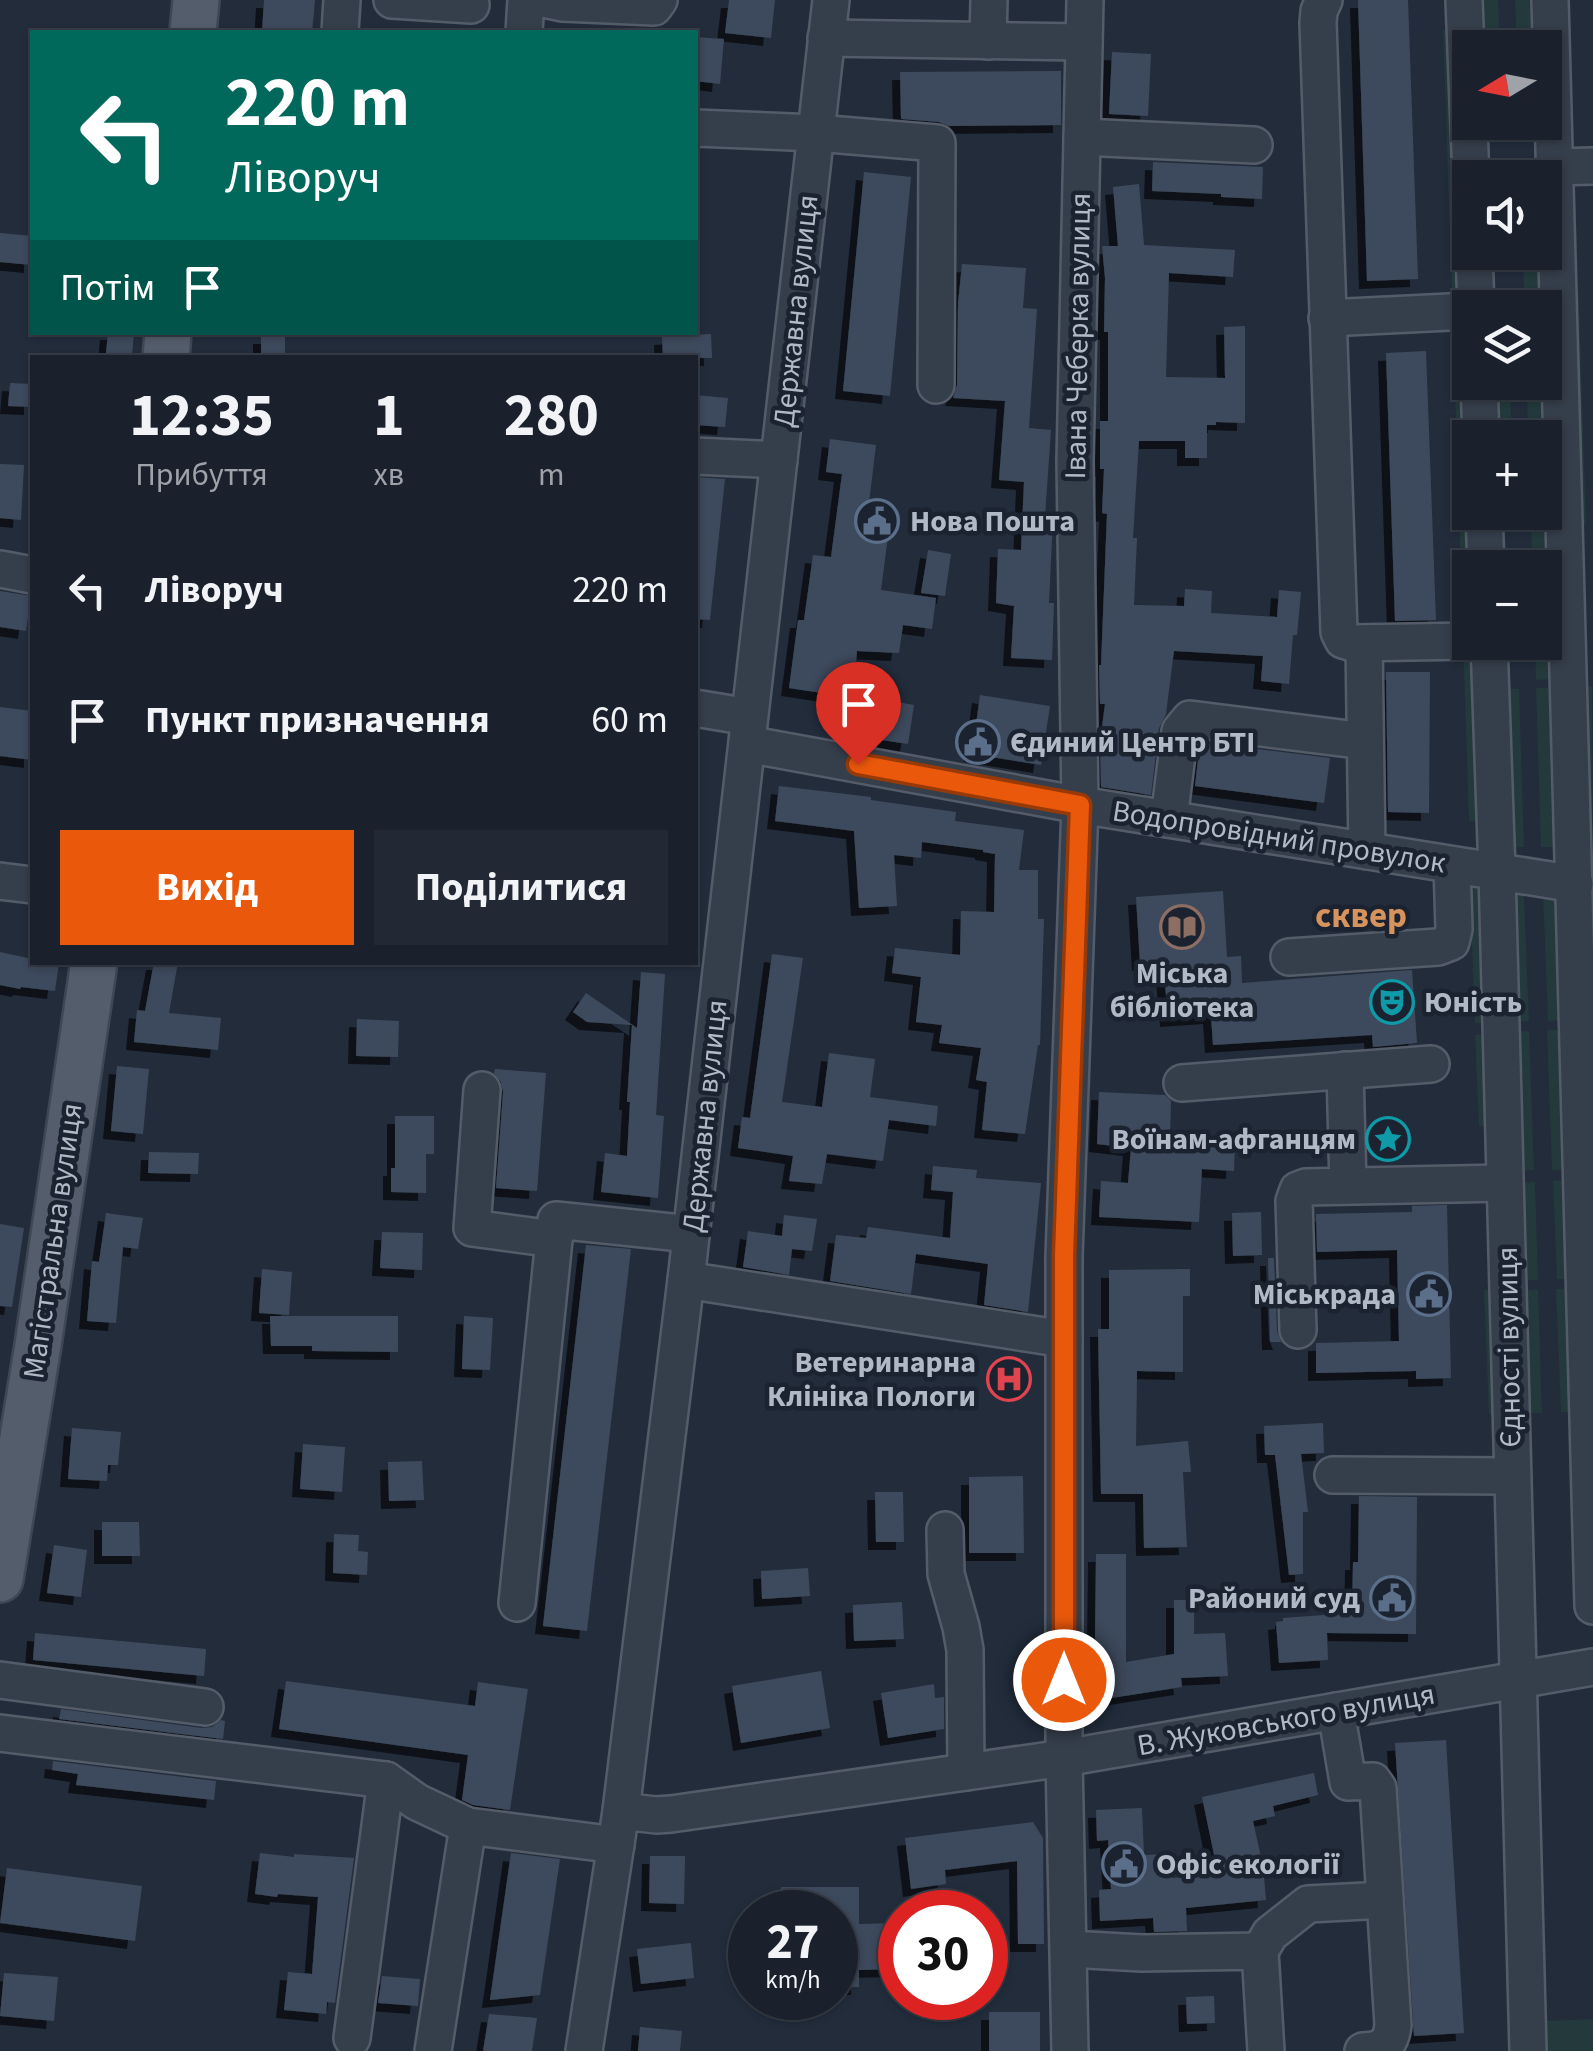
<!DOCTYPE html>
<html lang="uk">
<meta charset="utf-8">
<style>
body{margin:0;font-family:"Source Sans 3",sans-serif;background:#232934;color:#f1f3f6;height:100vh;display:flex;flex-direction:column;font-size:38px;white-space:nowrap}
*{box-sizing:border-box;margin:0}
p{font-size:32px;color:#9fa3a9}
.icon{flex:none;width:55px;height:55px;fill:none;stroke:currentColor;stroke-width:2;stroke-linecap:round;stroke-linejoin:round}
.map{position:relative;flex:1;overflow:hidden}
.panel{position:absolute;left:30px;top:355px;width:668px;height:610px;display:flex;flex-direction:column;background:#1a212c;border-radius:0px;box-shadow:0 2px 8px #0004,0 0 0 2px #383e48}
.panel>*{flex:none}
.top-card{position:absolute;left:30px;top:30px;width:668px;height:305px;border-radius:0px;box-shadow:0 2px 8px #0004,0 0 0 2px #383e48;background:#00695c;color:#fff;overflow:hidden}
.needle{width:65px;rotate:260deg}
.buttons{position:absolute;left:1452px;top:30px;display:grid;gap:20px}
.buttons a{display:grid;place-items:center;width:110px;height:110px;border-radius:0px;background:#1a212c;box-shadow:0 2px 8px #0004,0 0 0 2px #383e48;font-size:50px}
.speed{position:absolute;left:728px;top:1890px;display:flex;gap:20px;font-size:50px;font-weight:700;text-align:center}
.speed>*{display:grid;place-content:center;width:130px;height:130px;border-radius:50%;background:#1a212c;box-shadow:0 2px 8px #0004,0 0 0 2px #383e48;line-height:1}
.speed small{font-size:25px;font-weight:400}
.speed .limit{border:15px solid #d22;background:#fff;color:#111}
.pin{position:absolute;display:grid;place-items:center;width:85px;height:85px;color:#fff;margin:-102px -42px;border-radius:50% 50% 50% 0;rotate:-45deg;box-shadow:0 0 10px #0007}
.pin .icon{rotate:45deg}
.me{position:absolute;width:110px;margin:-55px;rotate:0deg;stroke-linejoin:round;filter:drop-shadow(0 0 8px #0008)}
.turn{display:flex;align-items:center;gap:35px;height:210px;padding:0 30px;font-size:45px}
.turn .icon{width:130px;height:130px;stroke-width:2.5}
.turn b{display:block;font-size:70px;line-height:85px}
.then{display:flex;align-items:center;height:95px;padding:0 30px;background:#0003;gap:20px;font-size:38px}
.eta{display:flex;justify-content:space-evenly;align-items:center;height:170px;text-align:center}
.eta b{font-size:60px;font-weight:700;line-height:70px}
.button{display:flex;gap:20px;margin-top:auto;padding:20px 30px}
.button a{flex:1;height:115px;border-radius:0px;background:#ea580c;color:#fff;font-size:40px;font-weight:700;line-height:115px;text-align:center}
.button a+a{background:#232934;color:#f1f3f6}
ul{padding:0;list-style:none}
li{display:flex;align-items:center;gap:30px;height:130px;padding:0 30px}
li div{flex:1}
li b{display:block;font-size:38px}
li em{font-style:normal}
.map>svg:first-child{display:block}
.green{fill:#24393c}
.building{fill:#3e4a5b;filter:url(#shadow)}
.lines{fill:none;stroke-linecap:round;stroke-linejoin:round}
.minor-casing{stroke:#545c69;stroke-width:40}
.major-casing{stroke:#3f4754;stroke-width:50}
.minor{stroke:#353e4b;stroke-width:35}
.major{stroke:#535d6c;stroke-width:45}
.route-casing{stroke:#983908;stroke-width:25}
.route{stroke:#ea580c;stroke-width:18}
.labels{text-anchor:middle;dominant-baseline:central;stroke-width:9;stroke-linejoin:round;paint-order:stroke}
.street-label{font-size:30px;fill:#b1b9c7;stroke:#1b2330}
.poi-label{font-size:30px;font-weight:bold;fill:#b1b9c7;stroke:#1b2330;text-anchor:start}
.quarter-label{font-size:35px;font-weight:bold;fill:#d6935d;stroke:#1b2330}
</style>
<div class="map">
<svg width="1593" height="2051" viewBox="0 0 1593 2051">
<defs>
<filter id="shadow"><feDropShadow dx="-8" dy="8" stdDeviation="0" flood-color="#0009"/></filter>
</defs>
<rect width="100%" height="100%" fill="#222c3b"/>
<g class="green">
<path d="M1480,0H1498L1500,47H1482Z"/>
<path d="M1515,0H1532L1534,47H1517Z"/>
<path d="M1443,30H1454L1463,294H1452Z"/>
<path d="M1564,181H1575L1586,525L1576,526Z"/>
<path d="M1523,253H1540L1541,292H1524Z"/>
<path d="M1453,330H1464L1469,507H1459Z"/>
<path d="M1492,383H1510L1512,437H1493Z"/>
<path d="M1527,383H1544L1547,505H1545V438L1528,437Z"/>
<path d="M1531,516H1548L1553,679L1536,680L1535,643L1545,642V568L1532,567Z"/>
<path d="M1470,517V642L1474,643L1480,821H1469L1459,518Z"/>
<path d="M1592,686L1593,871H1588L1582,687Z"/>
<path d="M1536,688H1553L1558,847H1541Z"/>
<path d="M1501,689H1519L1524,847L1506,848Z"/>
<path d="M1470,889H1481L1486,1023H1475Z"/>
<path d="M1543,894H1560L1565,1020L1548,1021Z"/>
<path d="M1524,895L1529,1021L1511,1022L1507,896Z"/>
<path d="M1547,1030H1565L1570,1169L1552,1170Z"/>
<path d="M1529,1031L1534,1170L1516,1171L1511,1032Z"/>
<path d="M1486,1034L1490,1126H1479L1475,1035Z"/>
<path d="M1553,1181H1570L1574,1279H1557Z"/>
<path d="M1535,1182L1538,1280L1520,1281L1517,1183Z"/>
<path d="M1574,1288L1578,1412H1561L1556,1289Z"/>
<path d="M1495,1289L1500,1414H1489L1484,1290Z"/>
<path d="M1520,1290H1538L1542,1413H1525Z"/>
<path d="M1593,2019V2051H1542L1541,2021Z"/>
</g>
<g class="building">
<path d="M264,0H315L312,32H262Z"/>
<path d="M729,0H775L771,38L725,33Z"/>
<path d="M1358,0H1408L1418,279L1367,281Z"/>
<path d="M695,37L724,39L720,84L695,81Z"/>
<path d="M1112,52L1151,54L1148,116L1109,114Z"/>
<path d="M1061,71V125L949,126L939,122L901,119L900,72Z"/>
<path d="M1153,162L1263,167L1262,199L1221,197V194L1152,191Z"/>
<path d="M864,172L911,177L890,396L843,391Z"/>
<path d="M1139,184L1144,245L1235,250L1233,277L1169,273L1166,377L1225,378L1224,327L1245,326V423L1216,422V425H1207V458H1185V441H1139L1133,538H1137L1134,605L1184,606L1185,589L1212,591L1211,613L1277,617L1279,590L1301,592L1297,635H1293L1289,684L1261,681L1263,656L1174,651L1166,714L1159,728L1151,795L1101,787L1100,742L1105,704H1100L1099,665H1101L1107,514L1102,513L1104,469H1100V421H1108V332H1104L1105,278L1102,246H1118L1113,187Z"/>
<path d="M0,233L32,236V265L0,262Z"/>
<path d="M962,264L1026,268L1023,308L1037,309L1029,428L1051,430L1045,517H1053L1049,603H1054L1052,660L1011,658L1014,606L996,603L998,549L1021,550L1024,482L999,480L1005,401L953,398L957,385L958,303Z"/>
<path d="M108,332H134L132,356L106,353Z"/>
<path d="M711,334L712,358H663L662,337Z"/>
<rect x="261" y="336" width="24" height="22"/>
<path d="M1426,351L1436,620L1395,621L1386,353Z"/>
<path d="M10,383L32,384V407L8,406Z"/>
<path d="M695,395L728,398L725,427L695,425Z"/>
<path d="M830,439L876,445L869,503L892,506L881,590L936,598L932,629L903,625L899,653L857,651L855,676L895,682L892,701L914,705L908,744L842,734L848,697L789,688L798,620H804L813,555L831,557L842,474L826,472Z"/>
<path d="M0,464L24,465L21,520L0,518Z"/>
<path d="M695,477L725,479L710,620L695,619Z"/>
<path d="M928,550L951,554L945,596L921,593Z"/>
<path d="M0,591L31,596L26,631L0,627Z"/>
<path d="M1386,672H1430L1429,813L1388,812Z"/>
<path d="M980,695L1050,706L1041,765L972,754Z"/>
<path d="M0,707L32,711V760L0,756Z"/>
<path d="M1200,742L1330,758L1324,803L1195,786Z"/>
<path d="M779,786L871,797V800L956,812L955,821L1024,830L1019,870H1038V919H1044L1040,1045H1038L1025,1134L982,1130L987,1082L976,1080L981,1048L939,1043L942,1025L916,1022L921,977L892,973L895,948L960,955L961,911L994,912L995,854L983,852V850L922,842L921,858L894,855L897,906L859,908L854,831L775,821Z"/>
<path d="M1223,891L1227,957L1241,956L1242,983L1412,970L1417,1043L1373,1047L1372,1035L1213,1045L1211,1016L1168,1019L1163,961L1140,963L1136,897Z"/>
<path d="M0,952L32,959V962H59L55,991L21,987L20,989L0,985Z"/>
<path d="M772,954L803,958L782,1102L822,1107L829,1053L875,1059L870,1097L938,1106L936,1126L889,1120L883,1161L827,1154L822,1184L789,1181L793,1156L738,1148L742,1117L750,1118Z"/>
<path d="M154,962H178L169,1013L221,1018L218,1050L134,1042L137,1010L145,1011Z"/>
<path d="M641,972L665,974L656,1115L664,1116L658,1198L601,1192L605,1153L627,1156L630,1102H627L632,1025L587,1022L573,1012L586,993L637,1028Z"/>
<path d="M357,1019L399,1021L398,1057L356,1056Z"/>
<path d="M117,1066L149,1069L143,1134L111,1131Z"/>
<path d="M495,1069L546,1073L537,1191L496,1188L503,1092L501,1082L494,1073Z"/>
<path d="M1099,1092L1165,1095L1171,1101L1170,1139L1235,1142L1234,1171L1202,1169L1199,1222L1099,1217L1101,1181L1128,1183L1131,1148L1097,1144Z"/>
<path d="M395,1116H434V1154H426V1193L391,1192V1168H395Z"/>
<path d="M149,1152L199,1153L198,1174L148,1173Z"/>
<path d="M933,1166L977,1170L976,1178L1041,1183L1028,1312L984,1305L988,1264L916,1254L911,1294L830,1281L836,1235L866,1238L868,1227L950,1238L953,1192L931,1190Z"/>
<path d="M1447,1205L1451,1378L1416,1379V1371L1316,1373V1343L1399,1341L1397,1250L1317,1252L1316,1214L1412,1212V1206Z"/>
<path d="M1261,1212L1262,1255L1233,1256L1232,1213Z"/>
<path d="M106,1213L143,1218L138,1249L123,1247L116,1323L87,1321L92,1261L99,1262Z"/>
<path d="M784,1215L817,1219L812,1251L792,1249L789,1275L743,1267L748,1231L782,1236Z"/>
<path d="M0,1224L24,1228L12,1307L0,1306Z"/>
<path d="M382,1232L423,1233L422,1270L380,1268Z"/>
<path d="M586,1245L631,1249L587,1631L543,1626Z"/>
<path d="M1268,1258H1274L1277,1331L1281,1342H1270Z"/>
<path d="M262,1269L292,1272L289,1315L259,1313Z"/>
<path d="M1190,1269V1296H1183V1372L1137,1371L1136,1446L1188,1441L1191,1472H1183L1187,1547L1144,1548L1143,1494H1101L1098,1329H1109V1270Z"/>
<path d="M270,1316H398V1352L312,1351V1346H271Z"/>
<path d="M464,1316L493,1318L490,1370L462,1369Z"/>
<path d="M1323,1423L1324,1453L1301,1454L1308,1512H1303V1574L1289,1575L1275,1455H1265L1264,1426Z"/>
<path d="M72,1428L121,1432L118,1465H108L107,1481L68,1479Z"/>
<path d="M303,1444L345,1447L342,1492L300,1489Z"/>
<path d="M422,1461L424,1500L389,1501L388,1462Z"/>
<path d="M1023,1476L1024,1553H969V1477Z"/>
<path d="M875,1492H903L904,1542H876Z"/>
<path d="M1359,1496L1417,1497L1416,1634L1327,1633L1328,1660L1279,1663L1276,1622L1283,1621V1618L1352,1613L1353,1562H1358Z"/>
<path d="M102,1522H139L140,1556H102Z"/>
<path d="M334,1534L359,1535L358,1551L368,1552L367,1575L333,1573Z"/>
<path d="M54,1545L87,1550L81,1597L47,1593Z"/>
<path d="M1096,1554H1126V1662L1174,1654V1600H1194V1634L1225,1633L1228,1676L1181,1678L1182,1687L1105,1699L1095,1638Z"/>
<path d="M808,1568L810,1596L762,1599L761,1571Z"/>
<path d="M902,1602L904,1639L854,1641L853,1605Z"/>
<path d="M35,1633L206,1649L204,1676L33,1660Z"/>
<path d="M821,1671L830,1728L741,1743L732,1686Z"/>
<path d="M286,1681L475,1706L478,1682L528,1689L510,1810L473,1805L462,1800L468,1755L279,1729Z"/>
<path d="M934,1684L935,1698L944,1697V1729L888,1738L881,1693Z"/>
<path d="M61,1709L202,1728L212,1727L221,1720L225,1721L223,1739L59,1719Z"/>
<path d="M1446,1740L1464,2033L1414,2036L1395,1743Z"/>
<path d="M53,1761L216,1781L214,1800L76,1785L78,1774L52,1770Z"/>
<path d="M1314,1773L1318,1795L1273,1806L1275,1816L1253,1821L1263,1866L1266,1900L1186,1908L1187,1931L1154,1932L1153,1918L1100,1921L1099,1890L1111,1889L1108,1840L1097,1841L1096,1810L1142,1808L1144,1855L1170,1854L1172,1878L1218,1874L1202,1797Z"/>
<path d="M1033,1822L1043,1838L1044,1944H1018L1017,1861L945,1870L946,1884L911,1889L905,1838Z"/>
<path d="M260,1853L294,1857V1854L354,1858L335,2003L327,2002L326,2014L284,2010L288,1972L312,1974L318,1897L278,1894L277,1897L255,1894Z"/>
<path d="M511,1853L560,1859L540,1995L490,2000Z"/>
<path d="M650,1856H685L684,1904L649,1903Z"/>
<path d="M7,1868L142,1886L135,1941L0,1923Z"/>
<path d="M781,1887H859V1924L900,1923V1969L859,1970V1987H835V1912H823V1907L781,1906Z"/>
<path d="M691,1943L694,1978L641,1984L637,1949Z"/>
<path d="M4,1973L58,1977L54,2021L0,2016Z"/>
<path d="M382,1976L420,1979L418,2006L378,2003Z"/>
<path d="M1214,1996L1215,2023L1187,2024L1186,1997Z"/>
<rect x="989" y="2012" width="51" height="39"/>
<path d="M489,2014L537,2018L532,2051H483Z"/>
<path d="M640,2027L682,2031L680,2051H638Z"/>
</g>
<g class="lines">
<g class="minor-casing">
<g id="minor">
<path d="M392,0L471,5"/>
<path d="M548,0L562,3L654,7L659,0"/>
<path d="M1324,0L1319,11L1318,23L1339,632L1343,640L1353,643L1470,641"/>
<path d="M1464,0L1471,178"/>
<path d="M1550,0L1593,1606"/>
<path d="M340,32L342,0"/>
<path d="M524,32L526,0"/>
<path d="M826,38L1084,42"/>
<path d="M988,41L989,0"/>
<path d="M695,128L816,133L937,143L936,385"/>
<path d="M1082,137L1254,145"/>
<path d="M1554,167L1593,166"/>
<path d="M1474,252L1476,308"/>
<path d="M1327,318L1470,311"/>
<path d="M1479,382L1481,438"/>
<path d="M695,456L779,460"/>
<path d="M1484,512L1486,568"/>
<path d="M0,569L32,575"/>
<path d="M1489,642L1497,872L1528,2051"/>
<path d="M1364,643L1367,851"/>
<path d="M695,708L749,717"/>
<path d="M747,744L1080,805L1575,884"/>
<path d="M1169,819L1180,731L1190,719L1365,741"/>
<path d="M0,881L32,885"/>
<path d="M1289,957L1438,947L1451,942L1454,929L1452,865"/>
<path d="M1345,1070L1348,1186"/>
<path d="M1182,1083L1431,1064"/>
<path d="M482,1090L472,1228L554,1239"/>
<path d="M686,1280L1064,1339"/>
<path d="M1298,1330L1294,1201L1298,1190L1306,1187L1505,1183"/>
<path d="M1333,1475L1512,1476"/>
<path d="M945,1530L946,1574L961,1627L965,1650L966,1772"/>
<path d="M517,1603L556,1220L691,1234"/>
<path d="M0,1680L205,1707"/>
<path d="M1336,1711L1348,1782L1373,1781L1378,1788L1393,2025C1391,2045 1382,2050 1363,2051"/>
<path d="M0,1733L386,1780L417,1802L468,1826L616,1845"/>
<path d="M621,1811L656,1815L671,1814L1064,1758L1593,1667"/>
<path d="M1069,1949L1142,1953L1260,1951L1266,2051"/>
<path d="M1260,1951L1270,1934L1308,1904L1385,1900"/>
<path d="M352,2038L386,1780"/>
<path d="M433,2051L468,1826"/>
<path d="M584,2051L621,1811L686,1280L831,0"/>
<path d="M1070,2051L1064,1758V1257L1080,805L1075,461L1085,0"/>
</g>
</g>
<g class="major-casing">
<g id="major">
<path d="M193,32L196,0"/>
<path d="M166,358L168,332"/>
<path d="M0,1579L38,1345L94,962"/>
</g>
</g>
<use href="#minor" class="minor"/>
<use href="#major" class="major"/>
</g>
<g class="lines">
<g class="route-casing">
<path id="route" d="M858,764L1080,805L1064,1256V1680"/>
</g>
<use href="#route" class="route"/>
</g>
<defs>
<g id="civic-ring" transform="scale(2.25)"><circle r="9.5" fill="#1b2330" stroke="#5c6f8a" stroke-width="1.5"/><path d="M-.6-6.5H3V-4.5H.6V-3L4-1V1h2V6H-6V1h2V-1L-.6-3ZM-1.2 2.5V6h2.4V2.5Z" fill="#5c6f8a"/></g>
<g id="library-ring" transform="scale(2.25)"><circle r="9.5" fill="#1b2330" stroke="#8d6e63" stroke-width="1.5"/><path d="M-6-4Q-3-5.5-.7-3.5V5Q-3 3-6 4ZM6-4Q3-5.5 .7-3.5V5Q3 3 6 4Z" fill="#8d6e63"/></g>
<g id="theatre-ring" transform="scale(2.25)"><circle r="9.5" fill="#1b2330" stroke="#0f9aa8" stroke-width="1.5"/><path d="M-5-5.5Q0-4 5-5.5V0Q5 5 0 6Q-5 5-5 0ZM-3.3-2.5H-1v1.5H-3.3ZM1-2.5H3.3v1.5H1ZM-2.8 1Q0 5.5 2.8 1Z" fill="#0f9aa8"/></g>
<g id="sight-ring" transform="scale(2.25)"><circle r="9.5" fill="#1b2330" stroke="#0f9aa8" stroke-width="1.5"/><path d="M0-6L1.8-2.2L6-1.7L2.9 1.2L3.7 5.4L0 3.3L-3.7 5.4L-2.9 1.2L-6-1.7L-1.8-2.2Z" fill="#0f9aa8"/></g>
<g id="hospital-ring" transform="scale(2.25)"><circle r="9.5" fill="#1b2330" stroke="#e0444e" stroke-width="1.5"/><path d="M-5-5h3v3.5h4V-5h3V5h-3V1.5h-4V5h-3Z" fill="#e0444e"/></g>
</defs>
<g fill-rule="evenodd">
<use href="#civic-ring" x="877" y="521"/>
<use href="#civic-ring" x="978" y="742"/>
<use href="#library-ring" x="1182" y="927"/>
<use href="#theatre-ring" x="1392" y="1002"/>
<use href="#sight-ring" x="1388" y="1139"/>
<use href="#civic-ring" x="1429" y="1294"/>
<use href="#hospital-ring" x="1009" y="1379"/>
<use href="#civic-ring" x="1392" y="1598"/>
<use href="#civic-ring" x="1124" y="1864"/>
</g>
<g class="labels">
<g class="street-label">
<text transform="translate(796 311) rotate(-84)">Державна вулиця</text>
<text transform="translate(1078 336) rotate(-89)">Івана Чеберка вулиця</text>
<text transform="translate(1279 837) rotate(9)">Водопровідний провулок</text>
<text transform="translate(705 1116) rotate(-84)">Державна вулиця</text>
<text transform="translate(53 1241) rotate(-82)">Магістральна вулиця</text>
<text transform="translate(1509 1347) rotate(-91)">Єдності вулиця</text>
<text transform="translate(1286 1720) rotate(-10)">В. Жуковського вулиця</text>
</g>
<g class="poi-label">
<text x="910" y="521">Нова Пошта</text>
<text x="1010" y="742">Єдиний Центр БТІ</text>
<text x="1182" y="973" text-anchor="middle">Міська<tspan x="1182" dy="34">бібліотека</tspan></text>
<text x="1424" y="1002">Юність</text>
<text x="1356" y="1139" text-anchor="end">Воїнам-афганцям</text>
<text x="1396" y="1294" text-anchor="end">Міськрада</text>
<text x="976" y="1362" text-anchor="end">Ветеринарна<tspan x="976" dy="34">Клініка Пологи</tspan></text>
<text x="1360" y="1598" text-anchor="end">Районий суд</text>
<text x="1156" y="1864">Офіс екології</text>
</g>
<g class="quarter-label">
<text x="1361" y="916">сквер</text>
</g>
</g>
</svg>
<div class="buttons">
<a><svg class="needle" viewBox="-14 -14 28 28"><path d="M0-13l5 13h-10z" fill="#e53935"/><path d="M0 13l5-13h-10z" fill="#9fa3a9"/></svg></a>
<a><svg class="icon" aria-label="sound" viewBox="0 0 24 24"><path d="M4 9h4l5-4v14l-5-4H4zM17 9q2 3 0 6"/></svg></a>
<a><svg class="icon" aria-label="layers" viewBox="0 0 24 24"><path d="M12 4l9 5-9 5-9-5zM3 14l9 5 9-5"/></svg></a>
<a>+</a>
<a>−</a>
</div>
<div class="speed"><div>27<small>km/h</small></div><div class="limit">30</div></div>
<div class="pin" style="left:858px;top:764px;background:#d93025"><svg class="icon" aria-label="arrive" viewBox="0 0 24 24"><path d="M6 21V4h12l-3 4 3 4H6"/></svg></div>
<svg class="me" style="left:1064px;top:1680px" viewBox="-20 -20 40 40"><circle r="17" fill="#ea580c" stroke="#fff" stroke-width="3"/><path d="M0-11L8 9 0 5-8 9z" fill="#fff"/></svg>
<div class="top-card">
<div class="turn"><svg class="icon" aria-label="left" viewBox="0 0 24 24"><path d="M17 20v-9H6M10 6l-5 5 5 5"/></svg><div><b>220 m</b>Ліворуч</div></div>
<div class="then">Потім<svg class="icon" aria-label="arrive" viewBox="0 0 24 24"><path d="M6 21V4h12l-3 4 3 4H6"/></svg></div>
</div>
<section class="panel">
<div class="eta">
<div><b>12:35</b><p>Прибуття</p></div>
<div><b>1</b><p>хв</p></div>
<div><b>280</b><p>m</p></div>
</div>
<ul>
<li><svg class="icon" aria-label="left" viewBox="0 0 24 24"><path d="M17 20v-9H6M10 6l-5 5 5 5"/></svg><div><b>Ліворуч</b></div><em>220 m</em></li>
<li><svg class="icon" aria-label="arrive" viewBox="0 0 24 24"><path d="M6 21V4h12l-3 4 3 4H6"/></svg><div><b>Пункт призначення</b></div><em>60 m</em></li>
</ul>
<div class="button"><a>Вихід</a><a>Поділитися</a></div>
</section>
</div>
